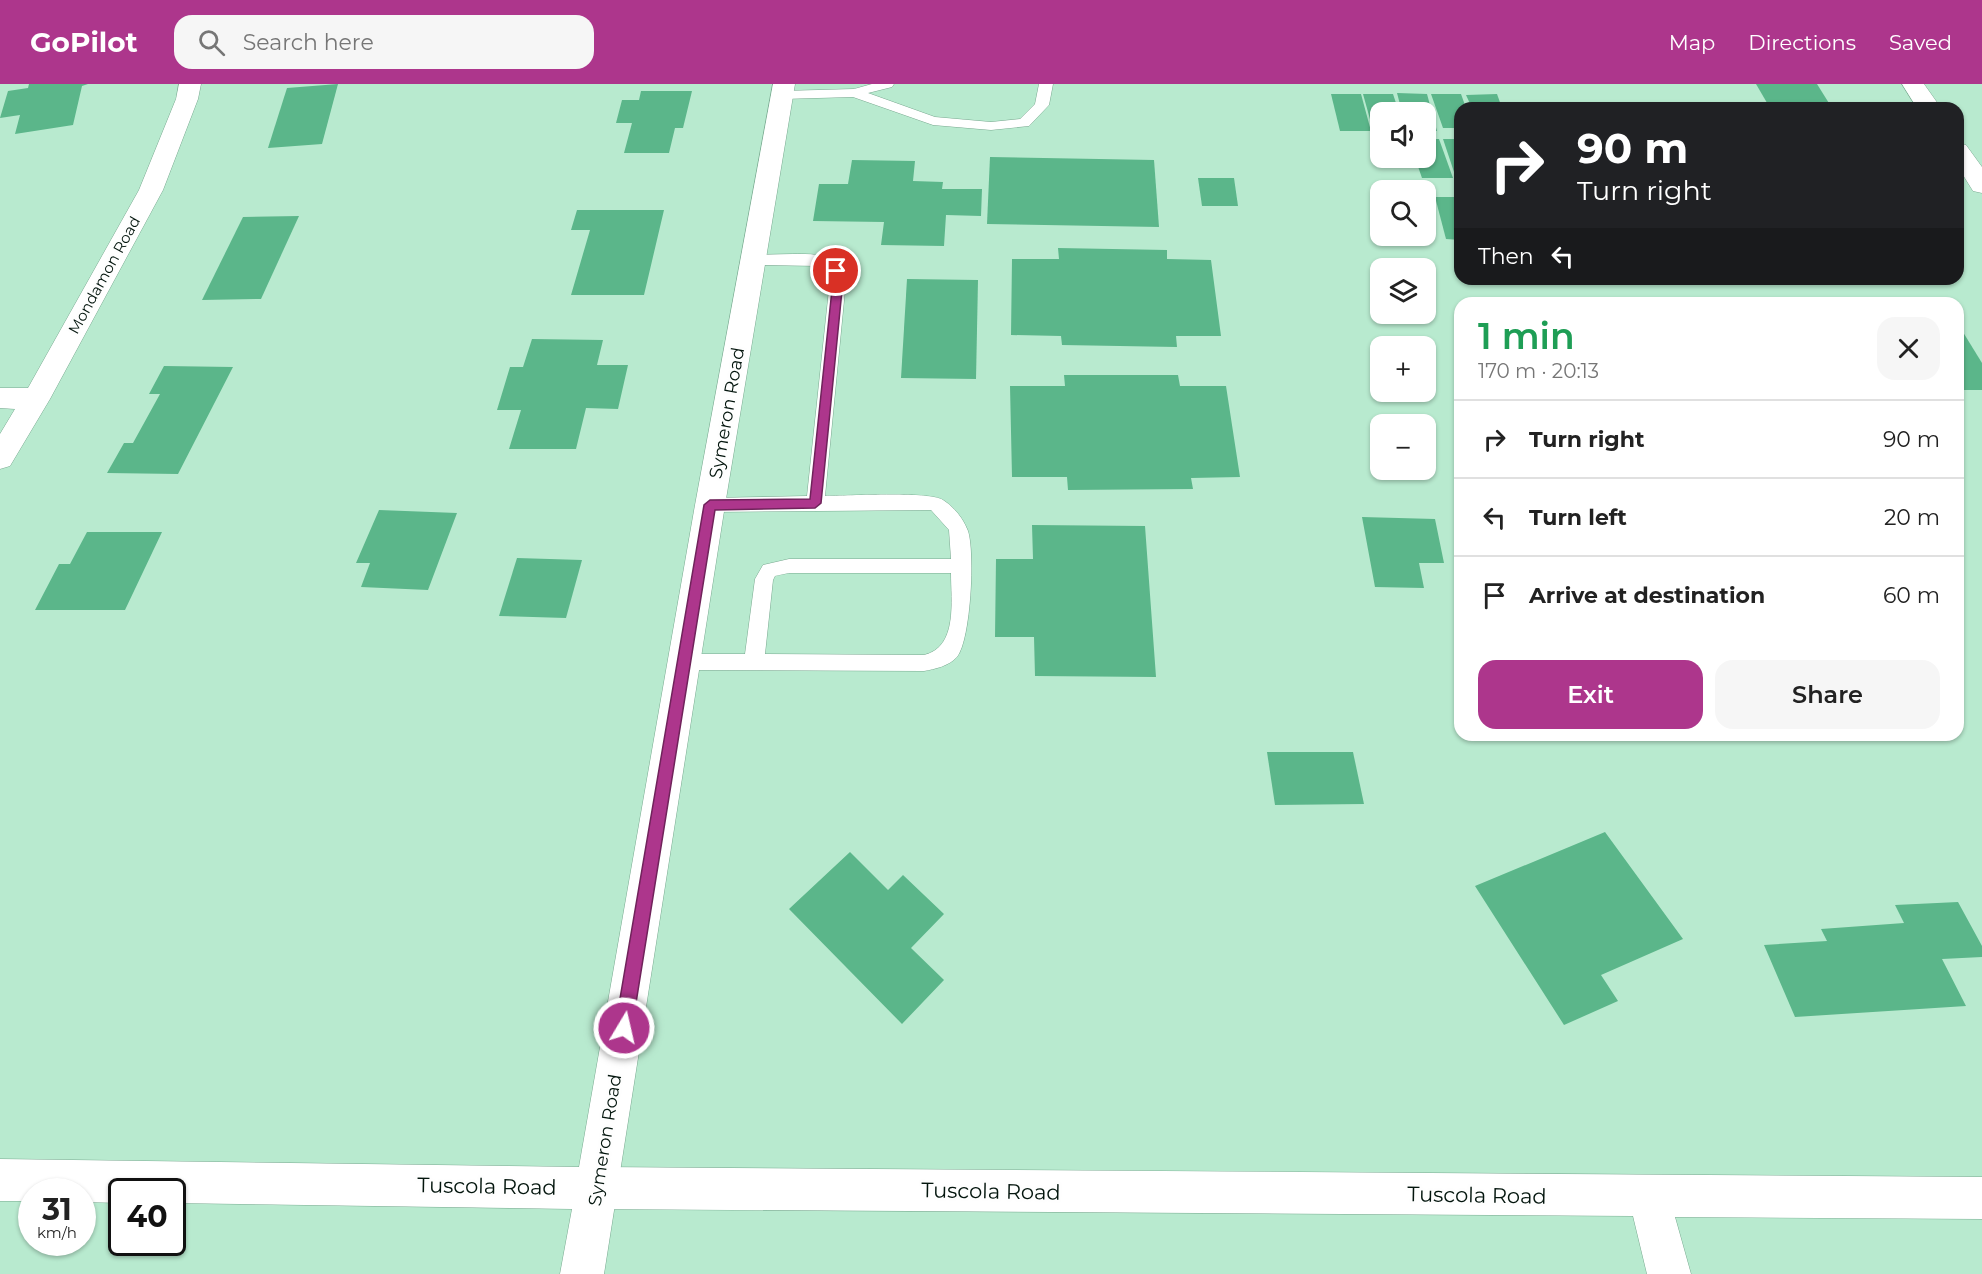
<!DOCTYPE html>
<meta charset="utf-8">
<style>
body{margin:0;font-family:Montserrat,sans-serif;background:#f6f6f6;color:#222;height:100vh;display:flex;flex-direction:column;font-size:22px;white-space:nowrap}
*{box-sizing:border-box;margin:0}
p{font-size:20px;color:#767676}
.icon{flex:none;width:33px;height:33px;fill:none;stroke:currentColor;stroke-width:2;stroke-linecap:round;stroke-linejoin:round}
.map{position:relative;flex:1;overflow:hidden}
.side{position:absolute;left:1454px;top:213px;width:510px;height:444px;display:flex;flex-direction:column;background:#fff;border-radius:18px;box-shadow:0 2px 4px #0004}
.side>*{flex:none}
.hud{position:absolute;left:1454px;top:18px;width:510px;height:183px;border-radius:18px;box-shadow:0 2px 4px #0004;background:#202124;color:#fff;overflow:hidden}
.fabs{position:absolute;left:1370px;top:18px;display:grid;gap:12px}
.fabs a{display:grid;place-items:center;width:66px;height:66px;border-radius:12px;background:#fff;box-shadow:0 2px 4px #0004;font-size:30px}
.speed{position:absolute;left:18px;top:1094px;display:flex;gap:12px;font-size:30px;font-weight:700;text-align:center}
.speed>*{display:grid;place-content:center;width:78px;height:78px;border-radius:50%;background:#fff;box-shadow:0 2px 4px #0004;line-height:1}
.speed small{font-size:15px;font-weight:400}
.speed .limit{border:3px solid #111;border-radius:9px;background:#fff;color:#111}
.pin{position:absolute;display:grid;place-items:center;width:51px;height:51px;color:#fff;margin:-26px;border:3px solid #fff;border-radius:50%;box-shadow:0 2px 6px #0007}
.me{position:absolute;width:66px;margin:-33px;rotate:9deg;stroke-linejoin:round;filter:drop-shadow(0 0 4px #0008)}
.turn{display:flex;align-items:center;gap:21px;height:126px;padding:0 24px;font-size:27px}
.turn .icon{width:78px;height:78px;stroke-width:2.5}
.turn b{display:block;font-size:42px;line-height:51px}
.then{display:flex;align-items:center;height:57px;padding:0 24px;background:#0003;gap:12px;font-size:22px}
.round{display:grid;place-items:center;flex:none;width:63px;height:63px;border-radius:18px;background:#f6f6f6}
.head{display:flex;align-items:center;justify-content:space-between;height:102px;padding:0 24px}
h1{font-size:36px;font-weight:600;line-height:45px;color:#1e9e55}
.cta{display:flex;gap:12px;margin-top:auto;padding:12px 24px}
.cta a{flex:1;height:69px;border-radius:18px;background:#ad368c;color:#fff;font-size:24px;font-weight:600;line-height:69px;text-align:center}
.cta a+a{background:#f6f6f6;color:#222}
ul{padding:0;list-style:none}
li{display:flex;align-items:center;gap:18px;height:78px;padding:0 24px;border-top:2px solid #e0e0e0}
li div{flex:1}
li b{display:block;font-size:22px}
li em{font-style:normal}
header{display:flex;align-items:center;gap:36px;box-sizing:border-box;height:84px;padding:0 30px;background:#ad368c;color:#fff}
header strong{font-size:28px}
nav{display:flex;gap:33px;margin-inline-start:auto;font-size:21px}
.search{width:420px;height:54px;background:#f6f6f6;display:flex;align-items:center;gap:15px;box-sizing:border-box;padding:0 21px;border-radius:18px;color:#767676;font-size:22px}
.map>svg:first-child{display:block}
.building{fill:#5bb68a}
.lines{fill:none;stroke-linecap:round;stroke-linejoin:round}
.service-casing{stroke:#79a990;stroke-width:1}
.minor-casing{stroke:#79a990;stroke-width:1}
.tertiary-casing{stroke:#79a990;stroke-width:1}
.service{fill:#fff;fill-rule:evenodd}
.minor{fill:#fff;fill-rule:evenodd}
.tertiary{fill:#fff;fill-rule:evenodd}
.route{fill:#ad368c;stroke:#70235b;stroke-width:1.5}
.labels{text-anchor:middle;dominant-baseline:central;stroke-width:6;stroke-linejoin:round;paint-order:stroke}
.far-street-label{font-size:15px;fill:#03150d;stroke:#fefefe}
.street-label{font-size:18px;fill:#03150d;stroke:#fefefe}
.near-street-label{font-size:21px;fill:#03150d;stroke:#fefefe}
</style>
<header>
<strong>GoPilot</strong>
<div class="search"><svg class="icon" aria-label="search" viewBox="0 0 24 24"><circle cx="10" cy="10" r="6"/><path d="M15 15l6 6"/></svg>Search here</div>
<nav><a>Map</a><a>Directions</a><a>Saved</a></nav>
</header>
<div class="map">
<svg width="1982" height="1190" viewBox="0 0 1982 1190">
<rect width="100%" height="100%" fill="#b8eacf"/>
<g class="building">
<path d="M29,0H88L82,2L73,41L15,50L20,31L0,34L8,7L28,4Z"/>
<path d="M338,0L322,60L268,64L287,4Z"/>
<path d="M1756,0H1817L1832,24H1770Z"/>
<path d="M641,7H692L683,44H675L669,69H624L632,39H616L622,16H639Z"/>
<path d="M1397,9L1427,10L1437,47H1425V28H1402Z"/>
<path d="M1331,10H1361L1371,47H1340Z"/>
<path d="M1363,10H1393L1399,28H1380V46H1373Z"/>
<path d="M1431,10H1461L1466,24H1460V44H1443Z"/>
<path d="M1497,10L1502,24H1472L1466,11Z"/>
<path d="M1425,55H1439L1453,94H1422L1415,74H1425Z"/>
<path d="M1443,55H1460V94H1456Z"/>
<path d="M990,73L1154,76L1159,143L987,140Z"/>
<path d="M852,76L915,77L913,97L943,98L942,105H982L981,132L946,131L944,162L881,161L884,138L813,137L819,100H848Z"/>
<path d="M1198,94H1234L1238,122H1202Z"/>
<path d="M1435,113H1460V156L1446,155Z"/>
<path d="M577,126H664L644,211H571L590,146H571Z"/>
<path d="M1426,126L1433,154H1400V152H1425Z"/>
<path d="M299,132L261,215L202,216L243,133Z"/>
<path d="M1058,164L1167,166V175L1211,176L1221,252H1176L1177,263L1062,261L1061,252L1011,251L1012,175H1059Z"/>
<path d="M907,195L978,196L976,295L901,294Z"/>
<path d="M1958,240L1982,279V306H1958Z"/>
<path d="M532,255L603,256L597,281H628L618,325L586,324L576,365H509L521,326H497L510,283H523Z"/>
<path d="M164,282L233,283L178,390L107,389L124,359H133L160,310H149Z"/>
<path d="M1064,291H1178L1180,302H1226L1240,393L1191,394L1193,405L1068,406L1067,393H1012L1010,302H1065Z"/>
<path d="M379,426L457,429L428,506L361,503L370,479H356Z"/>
<path d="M1362,433L1435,435L1444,479H1419L1424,504L1375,503Z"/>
<path d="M1032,441L1145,442L1156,593L1035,592L1034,553H995L996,475H1033Z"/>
<path d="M87,448H162L125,526H35L59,480H70Z"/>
<path d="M517,474L582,476L566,534L499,532Z"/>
<path d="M1267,668H1353L1364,720L1275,721Z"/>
<path d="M1605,748L1683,855L1601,891L1618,917L1564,941L1475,802Z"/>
<path d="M850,768L888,806L903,791L944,830L911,864L944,896L902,940L789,825Z"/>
<path d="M1958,818L1982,862V873L1942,875L1966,922L1795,933L1764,861L1827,857L1821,845L1904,839L1895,821Z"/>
</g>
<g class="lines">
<g class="service-casing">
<g id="service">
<path d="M872,0H894L892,3L868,9L935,33L991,38L1020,35L1035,20L1039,0H1053L1049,21L1029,42L991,46L933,41L853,13L782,15L775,11L782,7L854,5Z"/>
<path d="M793,170C818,170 837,169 846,196L825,412C846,412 929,407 943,416C954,423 963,434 968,447C975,468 971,555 957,573C949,582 935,585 924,587L684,586L677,584L674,578L677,572L684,570H745L755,495L763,481L789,475H951L949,446L931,426L710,428L704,426L701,421L704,416L710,414L807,412L830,196L827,186L819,182L754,181L746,176L754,171ZM789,489H951C951,517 958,563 924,571L765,570L773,496L775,492Z"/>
</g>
</g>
<g class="minor-casing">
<g id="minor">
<path d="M179,0H201L198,15L163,106L50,315L10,382L0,385V350L15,325L0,324V304H28L139,106L176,15Z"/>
<path d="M1902,0H1924L1941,24H1917Z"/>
<path d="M1958,59L1966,61L1982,83V109L1973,107L1958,83Z"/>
<path d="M597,1083L1982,1093V1135L1675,1133L1691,1190H1647L1633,1132L597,1125L582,1119L576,1104L582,1089Z"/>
</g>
</g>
<g class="tertiary-casing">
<path id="tertiary" d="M773,0H795L725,421L604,1190H560L572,1125L172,1119V1107H122V1119L82,1118V1107H32V1117H0V1075L579,1083L695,421Z"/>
</g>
<use href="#service" class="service"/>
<use href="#minor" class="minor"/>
<use href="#tertiary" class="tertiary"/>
</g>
<path class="route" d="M836,183L839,184L843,196L821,419L815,424L715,426L632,944L629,949L624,952L618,949L615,944L704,421L710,416L810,415L833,196L830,187Z"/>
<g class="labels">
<g class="far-street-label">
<text transform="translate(104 191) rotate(-61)">Mondamon Road</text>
</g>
<g class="street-label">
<text transform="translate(727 329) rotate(-80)">Symeron Road</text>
<text transform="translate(605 1056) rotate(-81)">Symeron Road</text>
</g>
<g class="near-street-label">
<text transform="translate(487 1102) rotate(1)">Tuscola Road</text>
<text transform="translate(991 1107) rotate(1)">Tuscola Road</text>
<text transform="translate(1477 1111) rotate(1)">Tuscola Road</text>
</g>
</g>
</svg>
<div class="fabs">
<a><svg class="icon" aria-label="sound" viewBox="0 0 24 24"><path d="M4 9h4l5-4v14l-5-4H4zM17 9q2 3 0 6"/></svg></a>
<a><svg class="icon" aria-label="search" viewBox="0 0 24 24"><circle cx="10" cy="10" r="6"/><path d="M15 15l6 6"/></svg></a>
<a><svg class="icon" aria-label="layers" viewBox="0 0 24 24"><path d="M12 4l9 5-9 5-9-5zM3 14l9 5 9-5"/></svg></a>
<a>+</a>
<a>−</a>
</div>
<div class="speed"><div>31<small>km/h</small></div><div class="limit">40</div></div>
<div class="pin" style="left:836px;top:187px;background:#d93025"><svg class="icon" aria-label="arrive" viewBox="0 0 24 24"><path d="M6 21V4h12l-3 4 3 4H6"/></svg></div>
<svg class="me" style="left:624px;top:944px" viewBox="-20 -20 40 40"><circle r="17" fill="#ad368c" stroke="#fff" stroke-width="3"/><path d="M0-11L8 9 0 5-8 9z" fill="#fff"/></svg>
<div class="hud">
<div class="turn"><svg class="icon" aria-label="right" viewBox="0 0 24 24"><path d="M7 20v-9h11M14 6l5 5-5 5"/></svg><div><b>90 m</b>Turn right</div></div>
<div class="then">Then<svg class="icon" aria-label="left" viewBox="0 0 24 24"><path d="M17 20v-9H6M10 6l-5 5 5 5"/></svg></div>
</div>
<section class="side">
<div class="head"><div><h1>1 min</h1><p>170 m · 20:13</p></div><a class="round"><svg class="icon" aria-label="close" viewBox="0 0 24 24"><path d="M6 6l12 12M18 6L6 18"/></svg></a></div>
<ul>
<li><svg class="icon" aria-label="right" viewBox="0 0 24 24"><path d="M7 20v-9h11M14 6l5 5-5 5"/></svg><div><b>Turn right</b></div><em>90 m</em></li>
<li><svg class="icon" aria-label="left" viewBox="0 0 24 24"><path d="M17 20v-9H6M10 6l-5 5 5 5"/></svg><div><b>Turn left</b></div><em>20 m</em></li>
<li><svg class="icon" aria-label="arrive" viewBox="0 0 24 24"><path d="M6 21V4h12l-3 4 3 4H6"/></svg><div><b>Arrive at destination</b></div><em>60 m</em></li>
</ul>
<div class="cta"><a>Exit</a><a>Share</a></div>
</section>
</div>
